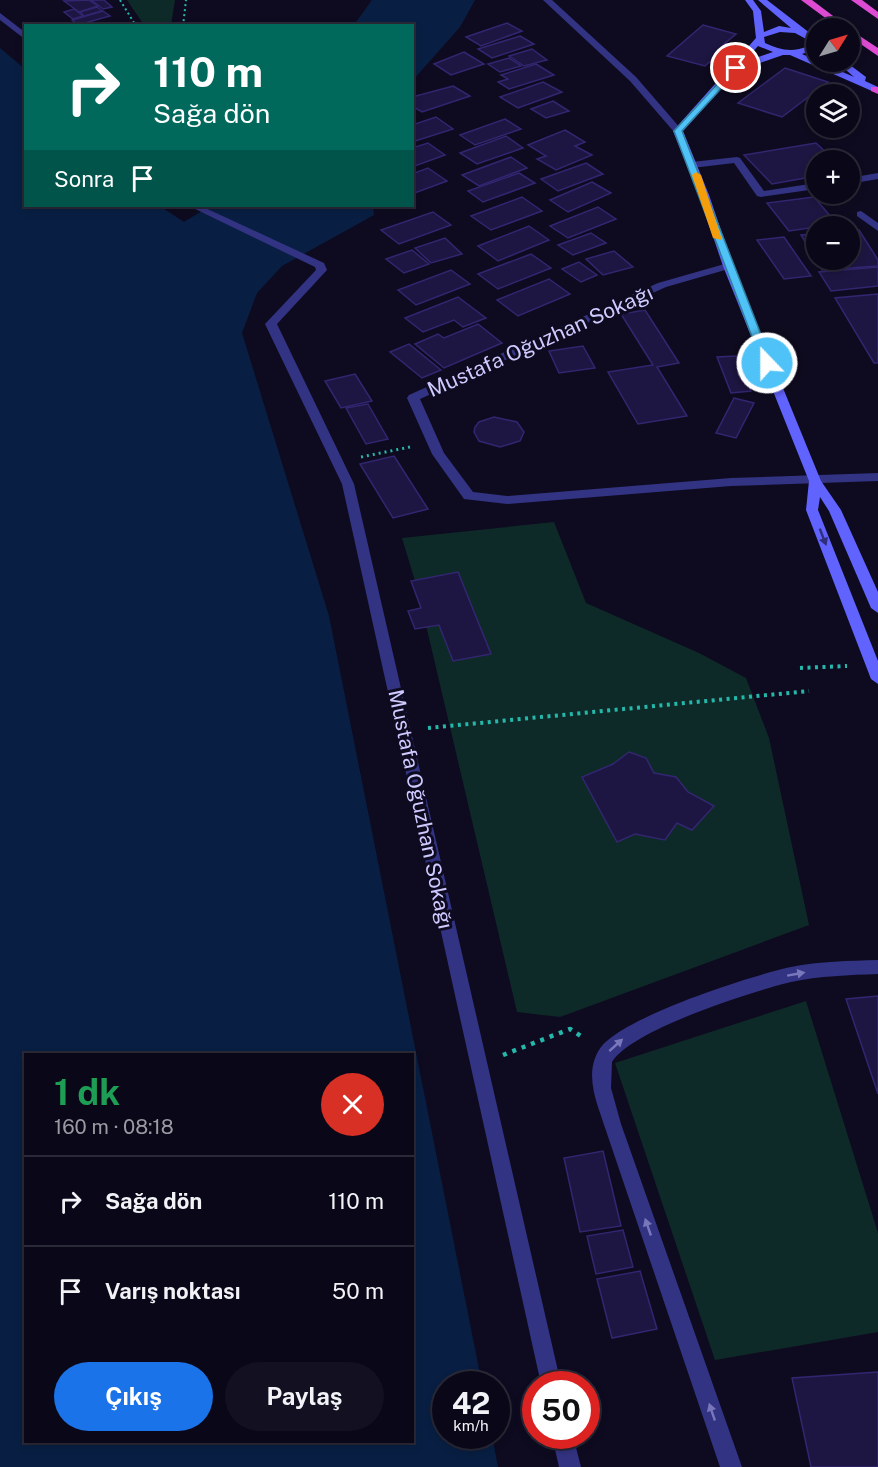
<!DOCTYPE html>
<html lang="tr">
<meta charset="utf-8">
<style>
body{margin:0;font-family:"Public Sans",sans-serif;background:#131121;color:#f1f3f6;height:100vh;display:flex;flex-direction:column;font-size:22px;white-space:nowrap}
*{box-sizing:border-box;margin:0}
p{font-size:20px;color:#999aa2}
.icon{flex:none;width:33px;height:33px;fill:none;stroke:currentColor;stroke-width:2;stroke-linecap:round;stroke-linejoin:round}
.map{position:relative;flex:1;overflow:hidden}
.drawer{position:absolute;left:24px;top:1053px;width:390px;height:390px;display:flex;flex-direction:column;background:#0a0818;border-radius:0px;box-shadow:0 3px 9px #0003,0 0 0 2px #2a2937}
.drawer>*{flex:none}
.top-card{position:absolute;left:24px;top:24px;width:390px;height:183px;border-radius:0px;box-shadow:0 3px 9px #0003,0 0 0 2px #2a2937;background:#00695c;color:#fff;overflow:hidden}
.needle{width:39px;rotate:53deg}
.tools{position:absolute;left:806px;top:18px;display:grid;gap:12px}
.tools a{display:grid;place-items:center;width:54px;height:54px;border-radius:50%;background:#0a0818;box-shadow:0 3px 9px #0003,0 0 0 2px #2a2937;font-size:30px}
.speed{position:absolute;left:432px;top:1371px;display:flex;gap:12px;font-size:30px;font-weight:700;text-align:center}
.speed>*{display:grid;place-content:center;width:78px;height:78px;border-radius:50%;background:#0a0818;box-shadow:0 3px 9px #0003,0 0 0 2px #2a2937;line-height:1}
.speed small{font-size:15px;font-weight:400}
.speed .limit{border:9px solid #d22;background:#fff;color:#111}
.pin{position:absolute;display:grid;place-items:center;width:51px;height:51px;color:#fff;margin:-26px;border:3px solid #fff;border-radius:50%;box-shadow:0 2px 6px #0007}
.me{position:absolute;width:66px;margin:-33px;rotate:338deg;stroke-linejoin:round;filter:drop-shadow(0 0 4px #0008)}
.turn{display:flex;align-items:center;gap:21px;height:126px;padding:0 30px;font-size:27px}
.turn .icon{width:78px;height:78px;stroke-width:2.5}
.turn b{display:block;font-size:42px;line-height:51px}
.then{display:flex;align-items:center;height:57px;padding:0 30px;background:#0003;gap:12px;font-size:22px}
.round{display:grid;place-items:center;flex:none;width:63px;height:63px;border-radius:32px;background:#131121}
.summary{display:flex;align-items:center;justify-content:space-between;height:102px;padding:0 30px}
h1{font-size:36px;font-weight:700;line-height:45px;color:#1e9e55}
.action{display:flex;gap:12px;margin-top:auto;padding:12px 30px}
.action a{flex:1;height:69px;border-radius:36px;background:#1a73e8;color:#fff;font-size:24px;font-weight:700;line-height:69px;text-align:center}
.action a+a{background:#131121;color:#f1f3f6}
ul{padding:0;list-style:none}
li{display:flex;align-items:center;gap:18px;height:90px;padding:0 30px;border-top:2px solid #2a2937}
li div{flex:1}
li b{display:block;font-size:22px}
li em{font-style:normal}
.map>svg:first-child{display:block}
.green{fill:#0e2a28}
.water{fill:#081f43;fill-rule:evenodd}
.building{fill:#1d1642;stroke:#322670;stroke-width:1.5}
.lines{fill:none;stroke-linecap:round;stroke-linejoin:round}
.path-far3{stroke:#25b8aa;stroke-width:2;stroke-dasharray:2 3;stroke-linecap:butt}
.path-far2{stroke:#25b8aa;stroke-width:3;stroke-dasharray:2 4;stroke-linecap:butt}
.path-far1{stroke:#25b8aa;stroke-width:4;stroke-dasharray:3 4.5;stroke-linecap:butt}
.path{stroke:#25b8aa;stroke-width:4.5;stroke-dasharray:4 6;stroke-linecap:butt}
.service{fill:#333383;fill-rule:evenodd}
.pedestrian{fill:#333383;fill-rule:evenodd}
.minor{fill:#333383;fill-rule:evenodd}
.secondary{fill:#6163ff;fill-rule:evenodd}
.trunk{fill:#dc4bd2;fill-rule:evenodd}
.oneway{fill:#2f2e79}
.oneway2{fill:#7977bb}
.route{fill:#4fc3f7;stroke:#337fa1;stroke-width:1.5}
.slow{fill:#f59e0b}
.labels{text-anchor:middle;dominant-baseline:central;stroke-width:6;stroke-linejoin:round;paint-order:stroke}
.street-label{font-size:21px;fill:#cecaff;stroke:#0e0b20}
</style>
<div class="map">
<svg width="878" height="1467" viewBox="0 0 878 1467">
<rect width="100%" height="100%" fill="#0e0b20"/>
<g class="green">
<path d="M127,0H175L171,25H144Z"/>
<path d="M554,522L586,603L699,653L746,678L769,738L809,925L560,1017L517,1012L418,591L402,538Z"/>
<path d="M806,1001L878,1233V1332L715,1360L615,1063Z"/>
</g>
<g class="water">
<path d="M372,0H475L460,27L413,80L412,26L354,25Z"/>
<path d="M0,48L25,69L26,206H160L184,222L210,206H373L374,215L282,266L257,293L242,333L329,616L482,1384H446V1436H492L498,1467H0ZM26,1054H412V1442H26Z"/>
</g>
<g class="building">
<path d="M89,0L98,6L79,12L64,1Z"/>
<path d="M91,0H104L112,7L103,9Z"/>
<path d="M97,7L102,11L84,16L80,12Z"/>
<path d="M74,9L83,16L73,19L64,12Z"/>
<path d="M103,11L110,16L78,25L72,20Z"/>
<path d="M507,23L522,31L481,46L466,37Z"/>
<path d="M703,25L736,34L724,44L729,45L705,66L667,56Z"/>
<path d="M520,36L534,44L492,58L478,49Z"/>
<path d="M532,49L547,60L524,66L509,56Z"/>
<path d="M464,52L484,64L451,75L434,64Z"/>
<path d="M509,58L521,66L500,72L488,64Z"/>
<path d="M536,64L554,75L509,89L498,82L508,79L501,75Z"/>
<path d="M785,68L828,82L782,117L738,103Z"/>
<path d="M543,82L562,92L518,108L500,97Z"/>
<path d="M453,86L470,96L422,112L412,106V97Z"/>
<path d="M553,101L569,111L546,118L531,109Z"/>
<path d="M436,117L453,129L412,142V125Z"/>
<path d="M505,119L521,129L475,145L460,135Z"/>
<path d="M565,130L585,142L575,146L592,155L556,170L537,159L546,156L528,145Z"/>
<path d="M506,136L523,148L477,164L460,153Z"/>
<path d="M428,143L445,155L412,167V148Z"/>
<path d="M816,143L834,160H816V176L772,184L744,155Z"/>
<path d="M511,157L527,168L479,186L462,175Z"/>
<path d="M586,163L603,174L558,191L541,179Z"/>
<path d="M428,168L447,181L412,194V174Z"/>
<path d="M519,173L535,183L483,202L468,191Z"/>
<path d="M592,182L611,193L568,212L550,200Z"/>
<path d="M522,197L542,211L491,230L471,216Z"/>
<path d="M814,197L837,224L789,231L767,203Z"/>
<path d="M598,207L616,219L568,238L550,226Z"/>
<path d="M433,212L451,225L399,244L381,230Z"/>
<path d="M529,226L549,240L498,261L478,246Z"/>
<path d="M859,230L878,260V266L822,270L801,235L816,234V260H849V231Z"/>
<path d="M591,233L606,243L573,255L558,245Z"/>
<path d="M784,237L811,276L784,279L757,240Z"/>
<path d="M445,238L462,254L431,263L415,248Z"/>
<path d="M412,250L429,264L404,273L386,259Z"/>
<path d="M614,251L633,267L603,275L586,259Z"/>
<path d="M531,254L551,268L498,289L478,274Z"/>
<path d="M579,262L597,275L581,282L562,269Z"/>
<path d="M878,267V286L831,291L819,272Z"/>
<path d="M451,270L470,284L416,305L398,290Z"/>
<path d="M549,279L570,294L518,316L497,300Z"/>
<path d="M878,294V363H874L835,298Z"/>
<path d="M458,297L486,318L463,327L454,320L423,332L405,318Z"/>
<path d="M645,310L679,363L657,367L687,416L638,424L608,372L653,365L621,314Z"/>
<path d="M478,324L502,343L444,368L415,344L438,334L444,338Z"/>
<path d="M409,344L441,370L422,378L390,352Z"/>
<path d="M583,346L595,368L559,373L549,351Z"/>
<path d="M736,356L751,391L731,393L717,357Z"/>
<path d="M355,374L372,401L341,408L325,381Z"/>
<path d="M734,398L754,403L736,438L716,433Z"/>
<path d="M368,404L388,439L366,444L346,408Z"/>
<path d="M494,417L517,422L524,432L520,441L500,447L479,441L474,432L475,427L479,422Z"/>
<path d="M394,456L428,509L393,518L360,464Z"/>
<path d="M458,572L491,654L453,661L439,625L415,629L408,611L421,608L411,581Z"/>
<path d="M629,752L646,758L654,773L676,777L688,792L714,806L692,830L677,823L665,840L635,834L617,842L582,777L613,764Z"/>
<path d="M878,996V1094L846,999Z"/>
<path d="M603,1151L621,1226L580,1232L564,1158Z"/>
<path d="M623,1230L633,1267L596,1274L587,1236Z"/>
<path d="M640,1271L657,1329L612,1338L597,1279Z"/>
<path d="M878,1372V1467H811L792,1378Z"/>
</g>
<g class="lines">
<g class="path-far3">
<path d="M120,0L136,26"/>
<path d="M183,26L186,0"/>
</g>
<path class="path-far2" d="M361,457L410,447"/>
<g class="path-far1">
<path d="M800,668L847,666"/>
<path d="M428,728L809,691"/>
</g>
<path class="path" d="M503,1055L570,1029L584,1038"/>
<g class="service">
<path d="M737,157L740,158L764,191L816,183V189L761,197L757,196L734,163L692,168L687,165L692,162Z"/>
<path d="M878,173V179L849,184V178Z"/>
</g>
<g class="pedestrian">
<path d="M543,0H552L636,77L681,129V133H675L630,81Z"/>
<path d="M0,13L26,33V40L0,20Z"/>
<path d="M189,206H201L324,263L327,270L277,324L354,484L561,1384H541L342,484L265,324L316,270L315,267Z"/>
<path d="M552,1436H573L581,1467H559Z"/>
</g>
<g class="minor">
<path d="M861,211L878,223V231L857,216V212Z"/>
<path d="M728,263L732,264V268L666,287L420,399L444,453L473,492L507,496L731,478L878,473V481L731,486L507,504L464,499L432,454L407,398L409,395L658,283Z"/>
<path d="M878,960V974C849,975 819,976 791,982C753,991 631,1030 612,1062L611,1088L621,1124L742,1467H720L598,1107C592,1088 588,1068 599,1050C618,1018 753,975 791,967C820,961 849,961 878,960Z"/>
</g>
<path class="secondary" d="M745,0H753L761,11L764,32L779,26L791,28L758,0H767L815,37V49L802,54L854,77L837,62H846L866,77L865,81L878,87V91H872L790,55H783L737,71L683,131L709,195L733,266L821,481L841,510L878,592V613L871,608L829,511L820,497L818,510L878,661V684L871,679L806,510L809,481L723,266L699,195L673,131L756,38L753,11ZM780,32L795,33L808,40V46C793,53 779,50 765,43L764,37ZM758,46L773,52L744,62Z"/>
<g class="trunk">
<path d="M801,0H812L849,28H839Z"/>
<path d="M851,0H862L878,12V19Z"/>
<path d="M849,29L878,48V56L849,36Z"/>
<path d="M871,87H878V94L871,91Z"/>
</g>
</g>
<defs><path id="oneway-solid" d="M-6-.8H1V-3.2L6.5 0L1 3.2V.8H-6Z" transform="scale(1.5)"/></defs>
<use class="oneway" href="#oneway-solid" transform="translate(823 537) rotate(69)"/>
<g class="oneway2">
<use href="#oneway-solid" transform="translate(796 974) rotate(-10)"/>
<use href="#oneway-solid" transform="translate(616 1045) rotate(-42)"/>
<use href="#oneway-solid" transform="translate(648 1227) rotate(-109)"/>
<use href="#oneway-solid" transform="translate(712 1412) rotate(-109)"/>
</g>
<path class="route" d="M733,67L740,68L682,131L772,363L767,366L762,363L674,131Z"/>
<path class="slow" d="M696,172L701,175L722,240L713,238L692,175Z"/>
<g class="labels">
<g class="street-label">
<text transform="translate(540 341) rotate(-24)">Mustafa Oğuzhan Sokağı</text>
<text transform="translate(421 809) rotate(78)">Mustafa Oğuzhan Sokağı</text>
</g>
</g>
</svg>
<div class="tools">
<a><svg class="needle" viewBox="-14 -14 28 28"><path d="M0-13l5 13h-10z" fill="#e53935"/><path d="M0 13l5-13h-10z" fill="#999aa2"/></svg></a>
<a><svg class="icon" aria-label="layers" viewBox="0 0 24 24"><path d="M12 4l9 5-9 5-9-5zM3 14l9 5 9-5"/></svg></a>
<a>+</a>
<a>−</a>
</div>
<div class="speed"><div>42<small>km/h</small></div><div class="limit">50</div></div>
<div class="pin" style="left:736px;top:68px;background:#d93025"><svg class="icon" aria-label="arrive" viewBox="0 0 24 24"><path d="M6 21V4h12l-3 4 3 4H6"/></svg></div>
<svg class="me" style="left:767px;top:363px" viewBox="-20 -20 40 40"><circle r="17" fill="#4fc3f7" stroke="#fff" stroke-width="3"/><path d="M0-11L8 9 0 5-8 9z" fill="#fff"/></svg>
<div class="top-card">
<div class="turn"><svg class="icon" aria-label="right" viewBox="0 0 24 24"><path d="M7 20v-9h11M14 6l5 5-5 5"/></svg><div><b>110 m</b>Sağa dön</div></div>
<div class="then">Sonra<svg class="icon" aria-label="arrive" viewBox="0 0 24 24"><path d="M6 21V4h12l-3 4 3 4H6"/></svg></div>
</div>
<section class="drawer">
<div class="summary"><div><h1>1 dk</h1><p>160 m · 08:18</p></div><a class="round" style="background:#d93025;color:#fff"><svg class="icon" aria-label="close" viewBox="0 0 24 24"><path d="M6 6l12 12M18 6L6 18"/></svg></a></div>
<ul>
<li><svg class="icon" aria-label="right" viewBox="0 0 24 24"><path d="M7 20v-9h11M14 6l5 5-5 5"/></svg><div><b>Sağa dön</b></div><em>110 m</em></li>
<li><svg class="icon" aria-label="arrive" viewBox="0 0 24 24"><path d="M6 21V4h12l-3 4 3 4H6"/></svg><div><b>Varış noktası</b></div><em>50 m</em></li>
</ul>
<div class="action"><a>Çıkış</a><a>Paylaş</a></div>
</section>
</div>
